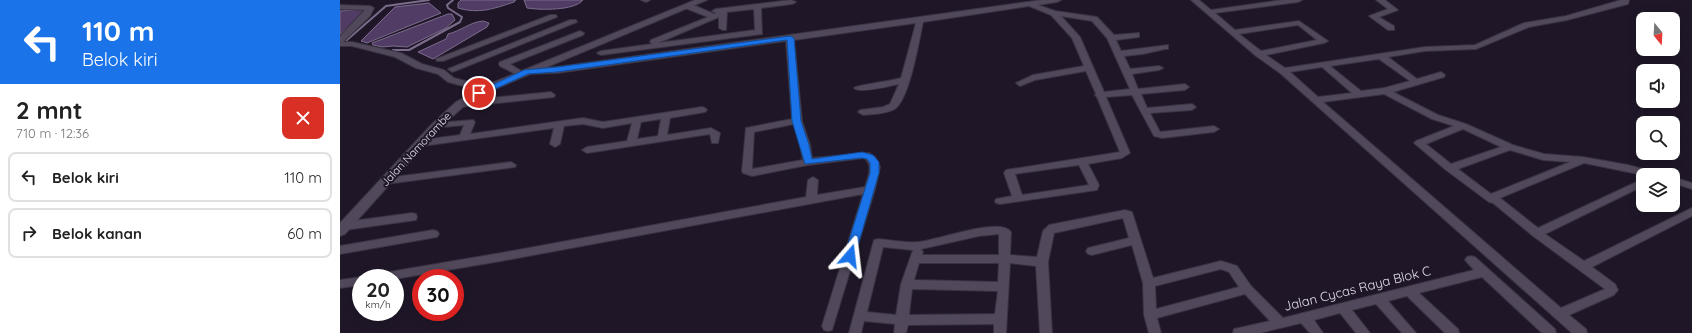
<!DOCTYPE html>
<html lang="id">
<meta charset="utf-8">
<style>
body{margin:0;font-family:Quicksand,sans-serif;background:#f2f2f2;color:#222;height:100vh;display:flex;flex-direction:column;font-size:15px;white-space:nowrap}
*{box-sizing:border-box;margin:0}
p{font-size:13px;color:#767676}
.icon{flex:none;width:22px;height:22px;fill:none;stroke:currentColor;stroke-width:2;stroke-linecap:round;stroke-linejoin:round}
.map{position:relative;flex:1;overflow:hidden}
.side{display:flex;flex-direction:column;background:#fff;width:340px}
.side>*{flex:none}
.hud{background:#1a73e8;color:#fff;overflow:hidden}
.needle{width:26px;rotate:162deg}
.buttons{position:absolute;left:1296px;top:12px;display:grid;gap:8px}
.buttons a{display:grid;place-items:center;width:44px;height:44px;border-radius:8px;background:#fff;box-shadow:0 2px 10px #0003;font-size:20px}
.speed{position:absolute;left:12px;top:269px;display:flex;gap:8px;font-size:20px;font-weight:700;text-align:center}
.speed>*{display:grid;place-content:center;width:52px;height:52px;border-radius:50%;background:#fff;box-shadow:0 2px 10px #0003;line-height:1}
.speed small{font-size:10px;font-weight:400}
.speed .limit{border:6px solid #d22;background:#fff;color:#111}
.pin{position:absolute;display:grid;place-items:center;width:34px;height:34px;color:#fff;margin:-17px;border:2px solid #fff;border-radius:50%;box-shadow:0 1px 4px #0007}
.me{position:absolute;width:44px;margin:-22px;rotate:17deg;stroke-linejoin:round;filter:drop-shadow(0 0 3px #0008)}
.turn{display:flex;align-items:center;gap:14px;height:84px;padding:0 16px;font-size:18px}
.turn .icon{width:52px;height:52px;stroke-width:2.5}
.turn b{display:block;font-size:28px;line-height:34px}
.round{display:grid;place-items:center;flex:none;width:42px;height:42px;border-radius:8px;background:#f2f2f2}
.headline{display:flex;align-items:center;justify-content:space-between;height:68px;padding:0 16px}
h1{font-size:24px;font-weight:800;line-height:30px}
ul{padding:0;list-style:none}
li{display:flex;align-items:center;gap:12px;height:50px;margin:0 8px 6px;padding:0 8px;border:2px solid #e0e0e0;border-radius:8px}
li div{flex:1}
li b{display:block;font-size:15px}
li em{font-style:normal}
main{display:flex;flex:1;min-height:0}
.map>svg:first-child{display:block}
.water{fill:#503c65;stroke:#7c6c8c}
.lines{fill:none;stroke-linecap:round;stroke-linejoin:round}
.stream{stroke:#7c6c8c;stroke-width:2}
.street-casing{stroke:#393340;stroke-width:2}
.secondary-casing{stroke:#393340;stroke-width:2}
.street{fill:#51485b;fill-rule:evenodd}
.secondary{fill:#51485b;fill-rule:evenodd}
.route{fill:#1a73e8;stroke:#114b97}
.labels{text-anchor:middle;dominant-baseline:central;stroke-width:4;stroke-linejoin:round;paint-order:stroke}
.street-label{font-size:11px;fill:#e2dce8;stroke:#1f1728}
.near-street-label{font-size:13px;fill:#e2dce8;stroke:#1f1728}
</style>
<main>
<section class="side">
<div class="hud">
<div class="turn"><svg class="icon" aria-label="left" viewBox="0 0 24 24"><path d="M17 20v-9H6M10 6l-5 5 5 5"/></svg><div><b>110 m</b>Belok kiri</div></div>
</div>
<div class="headline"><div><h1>2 mnt</h1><p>710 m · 12:36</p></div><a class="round" style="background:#d93025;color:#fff"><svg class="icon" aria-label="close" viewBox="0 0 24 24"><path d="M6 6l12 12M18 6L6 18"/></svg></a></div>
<ul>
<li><svg class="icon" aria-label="left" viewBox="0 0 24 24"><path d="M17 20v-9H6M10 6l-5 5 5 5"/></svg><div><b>Belok kiri</b></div><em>110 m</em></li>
<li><svg class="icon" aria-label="right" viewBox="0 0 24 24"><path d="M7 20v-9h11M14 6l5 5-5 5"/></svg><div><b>Belok kanan</b></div><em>60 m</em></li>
</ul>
</section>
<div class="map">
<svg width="1352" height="333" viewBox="0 0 1352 333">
<rect width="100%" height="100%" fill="#1f1728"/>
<g class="water">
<path d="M121,0H176L174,2C153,9 139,14 118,8V3Z"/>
<path d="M184,0H243C234,11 200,10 187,8Z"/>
<path d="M89,3L101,13L27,43L21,41L55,7Z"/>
<path d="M27,9L16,21L0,34V11Z"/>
<path d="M108,14H112L115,20L106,28L67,47L53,46L42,47L33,45L32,43Z"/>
<path d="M143,21L149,23L147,27L93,59L78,52L106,39L108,34C121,31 130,22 143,21Z"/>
</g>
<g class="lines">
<g class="stream">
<path d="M0,46L46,6L89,0"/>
<path d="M53,50H69L120,22L122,17L108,8L107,5L113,0"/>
</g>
<g class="street-casing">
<g id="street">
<path d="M301,0H310L306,2Z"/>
<path d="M451,0L456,2L452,4L421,8L422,34L261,55L257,53L261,51L312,44L310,42L311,40L368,17L345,8V4H351L374,14L376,13L372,11L376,9ZM414,9L415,30L318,43L379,17V28L383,30H386L387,12Z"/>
<path d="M702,0H721L717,2L698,5L715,11L757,17L774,35L799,33V37L776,40L781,51L828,45V49H825L803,54L784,56L790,69L819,66L823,68L819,70L792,74L798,89L845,84L849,87L845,90L801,94L807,108L852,104L856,107L852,110L810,113L820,132L874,126L879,129L874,132L822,138L814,136L792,95L766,97L790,153L782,158L748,164L759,185L757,190L660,204L656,203L655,201L656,199L672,196L664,173L666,170L780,152L757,97L755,95L756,94L746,71L695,80L680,86L676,83L693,75L744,66L732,38L711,15L689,6L583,22C579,41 570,96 556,108C549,114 532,114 523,115L518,112L520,110L543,107L550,104L559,84C550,86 520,94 514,88C517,85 552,81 561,78L576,23L454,40L462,121L470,145L472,158L529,153L535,157L540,167L535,189L492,330L488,331L484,330L482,326L523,194L161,261L55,279V278H31L33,275L37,274L161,253L466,197L468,180L473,177L478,180L477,195L525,187C528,177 534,165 524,158L468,165L412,176L403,173L402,171L406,128L452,119L446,41L217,73L185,74L181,77L160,66L159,64L160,62L240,31L244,33L243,35L170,64L183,72L187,69L217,67ZM721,16L752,21L767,38L790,89L764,92L740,37ZM454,124L460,145L463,160L412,169L414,132ZM739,165L749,185L682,195L675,174Z"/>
<path d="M851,0H859L871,10L942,0H962L958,2L875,13L895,30L959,21L988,41L984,43L926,55L945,68L1085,47L1135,45L1184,23L1226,16L1281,0H1289L1288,4L1227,20L1189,27L1136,49L1085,51L1048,57L1077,79L1101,72L1105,75L1104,77L1053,92L1098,115L1126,124L1173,145L1204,154L1243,157L1288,165L1318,173L1319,175H1303L1244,163L1160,198L1198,228L1303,179V186L1205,234L1244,261L1352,208V216L1252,267L1275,284L1278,290L1274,295L1229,315L1246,329L1247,333H1232L940,73L916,56ZM958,25L977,40L921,51L899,34ZM1039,59L1070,81L1044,88L1021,91L990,66ZM982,67L1012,93L978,97L950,72ZM1044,94L1092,119L1114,126L1076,141L1074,143L1106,170L1149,202L1153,203L1193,236L1265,289L1221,308L983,102ZM1123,129L1161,147L1111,164L1086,144ZM1170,150L1203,160L1230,162L1151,194L1118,169Z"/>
<path d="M1036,0H1045L1058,10L1039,17L1054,26V30H1048L1029,16L1048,9Z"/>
<path d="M0,5L30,6L34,8L30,16L3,42H12L61,53L82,64L104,70L114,78L149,87L150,89L146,92L108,82L98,74L76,68L55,57L12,46H0V36L25,10L0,9Z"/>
<path d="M210,15H216L217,17L103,61H97L96,59Z"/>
<path d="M230,20H236L237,22L115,71L112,72L108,69Z"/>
<path d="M211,92L215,95L214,97L120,107L116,104L120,101Z"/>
<path d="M362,107L365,108L367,110L365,112L330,118L327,135L371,128L380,133L378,143H372L370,134L247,153L242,150L247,147L287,141L292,123L263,128L243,124L224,126L220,144L215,147L210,144L214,128L82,146L77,143L82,140L120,135L124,125L93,128L91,126L93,124L96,123L133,120L135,122L130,134L243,118L263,122ZM321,119L318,136L297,139L301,122Z"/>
<path d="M171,162L176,165L175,167L46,184L41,181L46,178Z"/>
<path d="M1333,177L1352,183V189L1333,183Z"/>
<path d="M785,210L792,212L793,215L813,278L881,261L897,266L911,286L943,318L1134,270L1125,260L1127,257L1131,256L1135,257L1215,329L1216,333H1202L1142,277L1079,293L1118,329L1119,333H1105L1067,296L1048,301L1076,333H1062L1036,304L1012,310L1030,333H1016L1000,313L974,320L983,333H970L961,323L920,333H893L894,329L930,321L905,294L817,318L821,333H809L804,315L803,283L792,245L752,255L748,254L746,251L748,248L789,238L783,218L714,233L708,262L712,333H700L696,266L670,263L666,333H654V324L568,325L566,333H554L555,324L524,321L521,333H509L534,240L538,239C551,240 565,243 578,242C595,241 661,216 671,232L670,255L697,257L703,231L709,225ZM659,234V255H582L583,252L581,249L639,236ZM543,247L573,250L561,284L556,315L527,312ZM579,263H659L658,282L574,280ZM881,269L889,272L899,287L816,309L815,286ZM572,289L658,291L655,314L569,315Z"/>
<path d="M72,213L76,214L77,217L76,220L5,230L0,227L1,223L5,222Z"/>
<path d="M93,230L97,231L99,234L97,237L0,254V246Z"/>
<path d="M21,277L25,278H21V285L0,288V280Z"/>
</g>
</g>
<g class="secondary-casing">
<path id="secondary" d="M355,0H367L150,91L124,106L100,128L5,234L0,236V223L92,124L116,102L142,87Z"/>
</g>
<use href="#street" class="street"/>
<use href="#secondary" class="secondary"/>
</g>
<path class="route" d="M450,36L454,38L461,121L469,145L472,159L522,152L533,155L539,162V173L515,256L513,259H506L504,256L530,173V163L527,159L522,158L465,164L452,121L447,40L217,72L188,74L142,95L139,96L135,93L184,70L217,67Z"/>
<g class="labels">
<g class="street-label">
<text transform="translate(76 149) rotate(-47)">Jalan Namorambe</text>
</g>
<g class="near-street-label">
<text transform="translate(1017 288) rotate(-14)">Jalan Cycas Raya Blok C</text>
</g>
</g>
</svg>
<div class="buttons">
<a><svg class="needle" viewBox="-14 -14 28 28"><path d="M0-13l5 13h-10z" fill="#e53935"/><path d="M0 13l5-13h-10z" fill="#767676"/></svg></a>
<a><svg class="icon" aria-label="sound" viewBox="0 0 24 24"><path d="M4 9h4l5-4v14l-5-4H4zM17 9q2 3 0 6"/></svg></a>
<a><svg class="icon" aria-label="search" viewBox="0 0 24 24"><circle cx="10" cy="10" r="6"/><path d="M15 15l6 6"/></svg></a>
<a><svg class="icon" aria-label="layers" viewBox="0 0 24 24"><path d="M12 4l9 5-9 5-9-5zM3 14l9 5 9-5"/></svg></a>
</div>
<div class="speed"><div>20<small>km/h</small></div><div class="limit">30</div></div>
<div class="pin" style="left:139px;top:93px;background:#d93025"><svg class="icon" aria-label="arrive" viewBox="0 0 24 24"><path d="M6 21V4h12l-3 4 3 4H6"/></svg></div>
<svg class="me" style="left:510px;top:256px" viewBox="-20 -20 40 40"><path d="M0-17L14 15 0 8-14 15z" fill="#1a73e8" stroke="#fff" stroke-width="4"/></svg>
</div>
</main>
